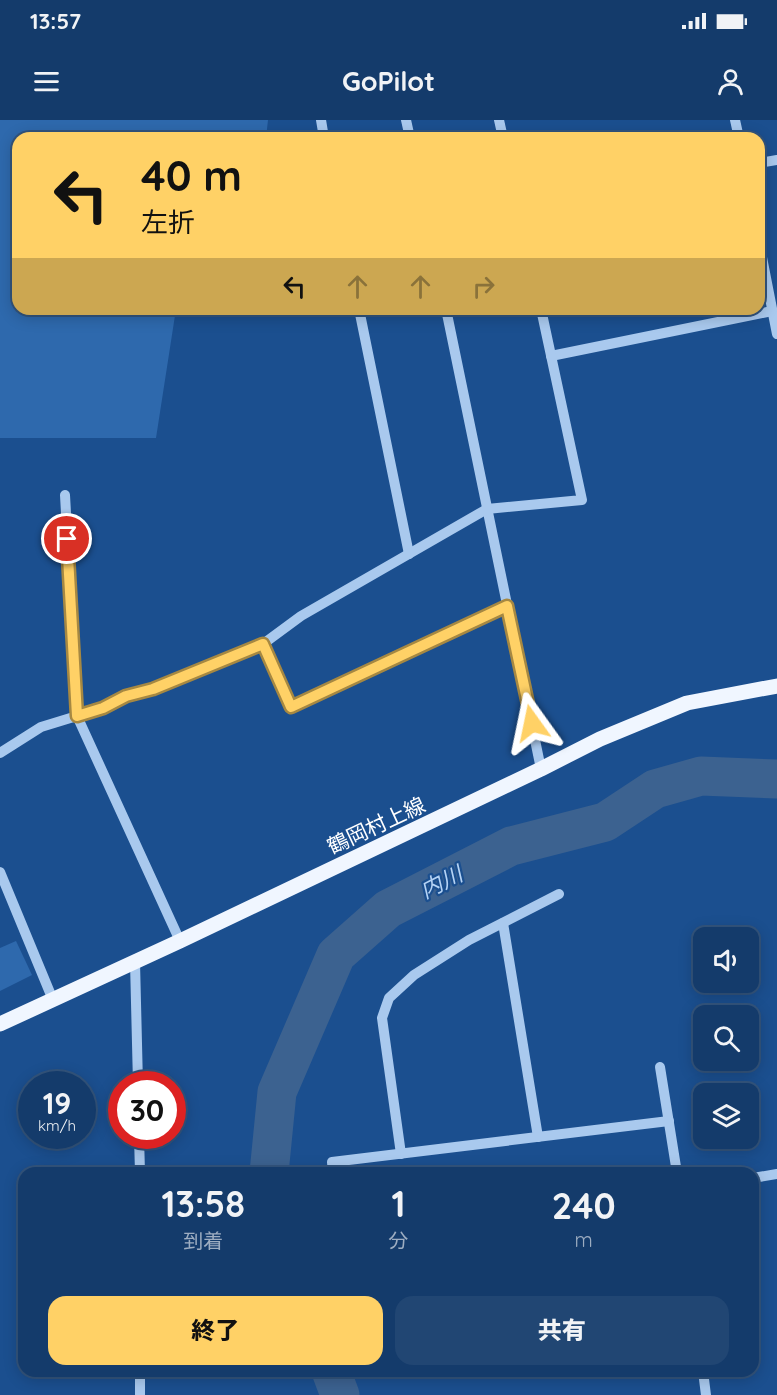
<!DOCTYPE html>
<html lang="ja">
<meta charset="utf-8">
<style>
body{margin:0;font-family:Quicksand,"Noto Sans JP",sans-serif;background:#214673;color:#f1f3f6;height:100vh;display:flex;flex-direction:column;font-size:22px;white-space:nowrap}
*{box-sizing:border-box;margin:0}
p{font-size:20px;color:#9dadc1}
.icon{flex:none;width:33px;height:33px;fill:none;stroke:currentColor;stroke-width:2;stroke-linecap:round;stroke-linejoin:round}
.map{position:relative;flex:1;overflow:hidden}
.panel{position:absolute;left:18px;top:1047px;width:741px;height:210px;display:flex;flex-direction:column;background:#143b6b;border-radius:18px;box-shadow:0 3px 15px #0003,0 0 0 2px #33557e}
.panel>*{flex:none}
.banner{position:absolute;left:12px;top:12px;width:753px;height:183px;border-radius:18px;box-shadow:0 3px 15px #0003,0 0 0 2px #33557e;background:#ffd166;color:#111;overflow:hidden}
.buttons{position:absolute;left:693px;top:807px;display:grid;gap:12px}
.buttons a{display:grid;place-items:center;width:66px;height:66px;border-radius:12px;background:#143b6b;box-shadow:0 3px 15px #0003,0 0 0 2px #33557e;font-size:30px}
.speed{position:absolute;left:18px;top:951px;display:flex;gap:12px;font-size:30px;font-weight:700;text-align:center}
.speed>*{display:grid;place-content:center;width:78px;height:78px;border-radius:50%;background:#143b6b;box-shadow:0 3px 15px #0003,0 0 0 2px #33557e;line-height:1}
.speed small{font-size:15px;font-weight:400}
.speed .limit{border:9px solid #d22;background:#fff;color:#111}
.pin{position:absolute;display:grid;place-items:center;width:51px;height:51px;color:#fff;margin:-26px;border:3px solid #fff;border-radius:50%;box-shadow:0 2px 6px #0007}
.me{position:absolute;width:66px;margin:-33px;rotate:348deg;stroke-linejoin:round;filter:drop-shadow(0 0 4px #0008)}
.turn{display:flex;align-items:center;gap:21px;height:126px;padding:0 30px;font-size:27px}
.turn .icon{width:78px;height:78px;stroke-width:2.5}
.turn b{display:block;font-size:42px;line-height:51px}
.lanes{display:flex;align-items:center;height:57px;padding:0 30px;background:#0003;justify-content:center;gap:30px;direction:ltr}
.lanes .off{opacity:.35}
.eta{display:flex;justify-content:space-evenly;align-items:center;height:102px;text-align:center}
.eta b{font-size:36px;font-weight:800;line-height:42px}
.cta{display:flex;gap:12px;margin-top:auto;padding:12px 30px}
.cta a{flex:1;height:69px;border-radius:18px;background:#ffd166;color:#111;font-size:24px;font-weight:800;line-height:69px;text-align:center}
.cta a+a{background:#214673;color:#f1f3f6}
.status{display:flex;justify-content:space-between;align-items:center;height:42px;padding:0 30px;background:#143b6b;direction:ltr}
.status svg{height:16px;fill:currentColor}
header{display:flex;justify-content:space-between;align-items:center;height:78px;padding:0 30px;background:#143b6b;font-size:27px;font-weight:800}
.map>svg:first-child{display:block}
.green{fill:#2e69ad}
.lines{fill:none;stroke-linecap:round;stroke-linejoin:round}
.river{stroke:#3c6290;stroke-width:39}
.minor{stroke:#a9c9ee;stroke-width:10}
.major{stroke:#f0f6ff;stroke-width:15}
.route-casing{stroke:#a68842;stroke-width:15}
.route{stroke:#ffd166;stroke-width:10}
.labels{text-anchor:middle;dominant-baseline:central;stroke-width:4.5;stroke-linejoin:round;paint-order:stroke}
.street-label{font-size:21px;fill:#fff;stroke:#1b4f8f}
.water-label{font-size:22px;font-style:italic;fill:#b5d3f5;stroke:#1b4f8f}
</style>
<div class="status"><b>13:57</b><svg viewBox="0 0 49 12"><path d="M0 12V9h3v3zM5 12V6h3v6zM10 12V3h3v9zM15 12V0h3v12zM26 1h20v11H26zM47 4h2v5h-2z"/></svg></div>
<header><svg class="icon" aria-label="menu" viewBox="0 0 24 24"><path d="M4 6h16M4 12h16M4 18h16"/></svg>GoPilot<svg class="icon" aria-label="person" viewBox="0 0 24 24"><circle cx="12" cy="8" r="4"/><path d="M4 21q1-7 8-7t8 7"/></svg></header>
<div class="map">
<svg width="777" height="1275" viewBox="0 0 777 1275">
<rect width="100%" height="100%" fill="#1b4f8f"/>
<g class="green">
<path d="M0,0H268L266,18H18V189H176L156,318H0Z"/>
<path d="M16,821L32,855L0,871V828Z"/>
</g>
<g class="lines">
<g class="river">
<path d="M269,1053L277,972L336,835L388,789L511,726L605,702L655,669L701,656L777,659"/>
<path d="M331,1251L340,1275"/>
</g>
<g class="minor">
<path d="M321,0L324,18"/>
<path d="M406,0L410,18"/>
<path d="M499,0L503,18"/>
<path d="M735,0L739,18"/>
<path d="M759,43L777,40"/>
<path d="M759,122L777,214"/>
<path d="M359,189L409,434"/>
<path d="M446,189L541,649"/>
<path d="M551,236L772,191"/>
<path d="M65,375L77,596L180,821"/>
<path d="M263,524L291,587L507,486"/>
<path d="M0,633L41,607L103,588L126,576L153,569L263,524L301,496L487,389L582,380L541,189"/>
<path d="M0,752L53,880"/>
<path d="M503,803L538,1017"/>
<path d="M135,842L138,964"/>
<path d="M660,947L677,1053"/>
<path d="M139,1016L140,1053"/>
<path d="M401,1034L382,898L389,878L414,855L469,820L559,774"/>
<path d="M333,1053L332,1042L669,1001"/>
<path d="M753,1058L777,1054"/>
<path d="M703,1251L706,1275"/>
<path d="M140,1275V1251"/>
</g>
<path class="major" d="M0,904L180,821L541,649L600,619L687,583L777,566"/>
</g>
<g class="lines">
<g class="route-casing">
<path id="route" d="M67,419L77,596L103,588L126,576L153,569L263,524L291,587L507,486L532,603"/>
</g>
<use href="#route" class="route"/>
</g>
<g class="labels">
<g class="street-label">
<text transform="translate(376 705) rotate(-25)">鶴岡村上線</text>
</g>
<g class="water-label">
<text transform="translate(441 762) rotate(-27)">内川</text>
</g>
</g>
</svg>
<div class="buttons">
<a><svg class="icon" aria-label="sound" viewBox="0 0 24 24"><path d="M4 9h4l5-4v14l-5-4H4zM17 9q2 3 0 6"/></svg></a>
<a><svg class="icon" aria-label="search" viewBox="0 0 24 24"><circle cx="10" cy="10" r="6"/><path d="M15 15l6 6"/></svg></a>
<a><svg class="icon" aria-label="layers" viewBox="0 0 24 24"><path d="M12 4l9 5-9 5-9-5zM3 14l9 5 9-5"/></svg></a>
</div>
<div class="speed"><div>19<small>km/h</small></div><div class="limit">30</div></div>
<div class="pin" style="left:67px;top:419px;background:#d93025"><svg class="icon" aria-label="arrive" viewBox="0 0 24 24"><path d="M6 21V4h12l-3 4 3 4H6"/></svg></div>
<svg class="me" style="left:532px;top:603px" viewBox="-20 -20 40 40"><path d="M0-17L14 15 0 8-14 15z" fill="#ffd166" stroke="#fff" stroke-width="4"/></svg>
<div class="banner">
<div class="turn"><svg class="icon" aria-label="left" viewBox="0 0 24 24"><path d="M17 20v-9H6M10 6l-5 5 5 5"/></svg><div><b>40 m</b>左折</div></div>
<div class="lanes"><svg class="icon" aria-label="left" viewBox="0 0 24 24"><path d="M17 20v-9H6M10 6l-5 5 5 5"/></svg><svg class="icon off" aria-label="ahead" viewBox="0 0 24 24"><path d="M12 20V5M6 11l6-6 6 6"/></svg><svg class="icon off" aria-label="ahead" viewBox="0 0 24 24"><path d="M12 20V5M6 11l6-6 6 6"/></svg><svg class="icon off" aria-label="right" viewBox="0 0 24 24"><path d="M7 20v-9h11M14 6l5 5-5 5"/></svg></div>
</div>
<section class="panel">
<div class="eta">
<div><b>13:58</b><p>到着</p></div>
<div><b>1</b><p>分</p></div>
<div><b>240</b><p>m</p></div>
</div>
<div class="cta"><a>終了</a><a>共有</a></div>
</section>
</div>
